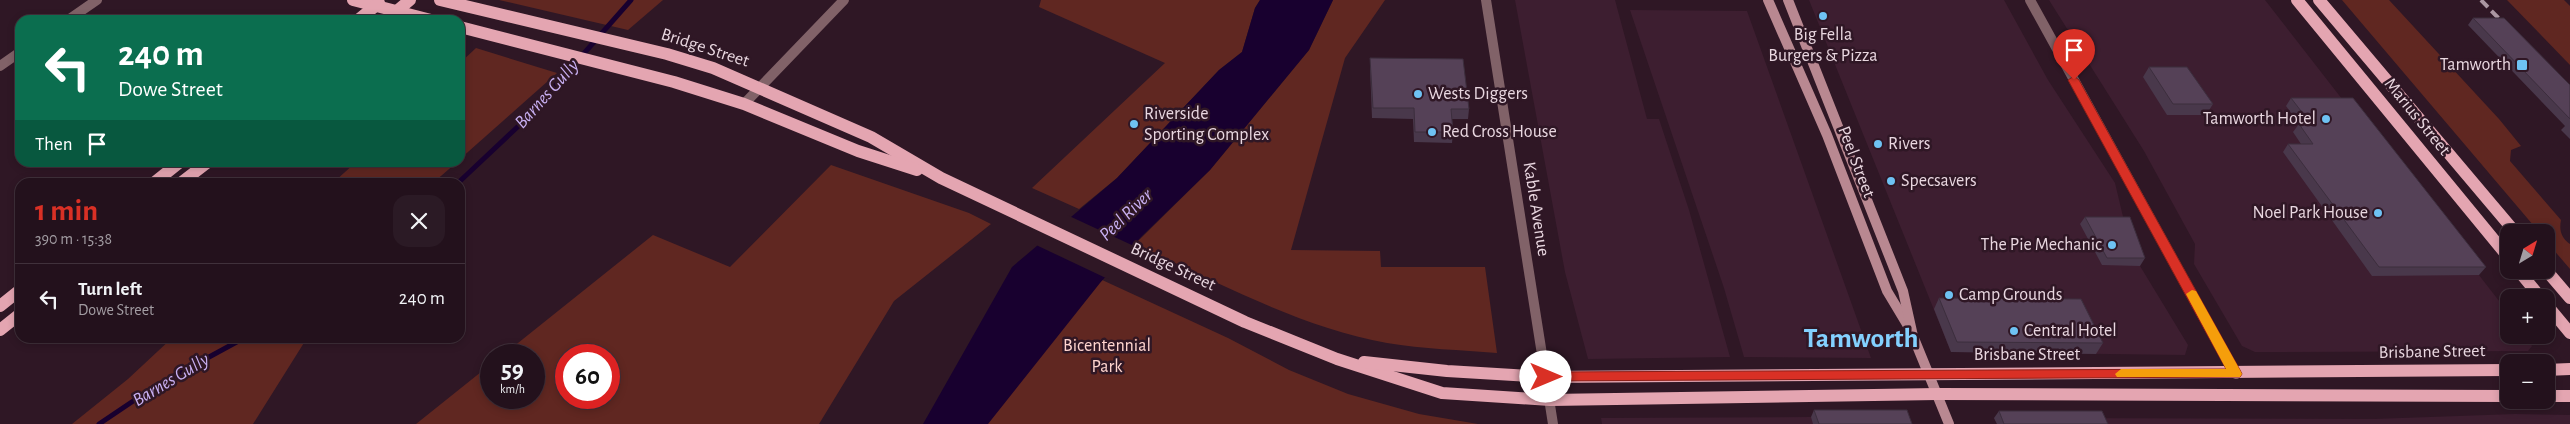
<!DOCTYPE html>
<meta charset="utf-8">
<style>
body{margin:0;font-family:"Alegreya Sans",sans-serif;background:#2b1a25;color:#f1f3f6;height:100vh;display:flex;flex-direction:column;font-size:19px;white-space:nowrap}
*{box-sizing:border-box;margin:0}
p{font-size:16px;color:#a39da3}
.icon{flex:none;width:28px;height:28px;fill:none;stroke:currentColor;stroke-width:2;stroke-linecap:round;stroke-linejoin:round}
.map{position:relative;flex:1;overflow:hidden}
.panel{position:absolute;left:15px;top:178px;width:450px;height:165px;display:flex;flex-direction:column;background:#23111c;border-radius:15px;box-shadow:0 2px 8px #0003,0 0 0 1px #40313b}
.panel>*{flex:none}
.hud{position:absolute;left:15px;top:15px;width:450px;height:152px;border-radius:15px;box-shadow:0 2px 8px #0003,0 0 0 1px #40313b;background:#0b6e4f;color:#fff;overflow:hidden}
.needle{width:32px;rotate:38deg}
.buttons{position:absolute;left:2500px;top:224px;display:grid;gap:10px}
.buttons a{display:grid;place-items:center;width:55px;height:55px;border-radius:10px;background:#23111c;box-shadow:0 2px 8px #0003,0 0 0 1px #40313b;font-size:25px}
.speed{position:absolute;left:480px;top:344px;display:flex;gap:10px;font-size:25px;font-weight:700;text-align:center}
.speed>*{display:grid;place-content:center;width:65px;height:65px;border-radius:50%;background:#23111c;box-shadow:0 2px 8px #0003,0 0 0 1px #40313b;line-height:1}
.speed small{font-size:12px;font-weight:400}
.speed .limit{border:8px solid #d22;background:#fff;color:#111}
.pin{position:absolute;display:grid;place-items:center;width:42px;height:42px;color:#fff;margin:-51px -21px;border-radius:50% 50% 50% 0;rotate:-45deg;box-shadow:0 0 5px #0007}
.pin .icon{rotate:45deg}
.me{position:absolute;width:55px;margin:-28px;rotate:90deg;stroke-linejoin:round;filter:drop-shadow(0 0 4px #0008)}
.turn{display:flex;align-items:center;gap:18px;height:105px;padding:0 20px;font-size:22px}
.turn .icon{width:65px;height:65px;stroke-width:2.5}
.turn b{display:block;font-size:35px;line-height:42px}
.then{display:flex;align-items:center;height:48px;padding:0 20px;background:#0003;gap:10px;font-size:19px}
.round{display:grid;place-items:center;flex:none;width:52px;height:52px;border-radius:15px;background:#2b1a25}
.summary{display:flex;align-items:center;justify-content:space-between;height:85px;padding:0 20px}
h1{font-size:30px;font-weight:600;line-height:38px;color:#d93025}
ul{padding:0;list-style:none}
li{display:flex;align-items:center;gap:15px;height:70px;padding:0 20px;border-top:1px solid #40313b}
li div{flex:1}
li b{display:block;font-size:19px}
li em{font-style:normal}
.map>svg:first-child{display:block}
.built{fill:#3d1e30}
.green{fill:#602721;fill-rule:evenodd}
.water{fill:#18002f}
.pier{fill:#2f1725}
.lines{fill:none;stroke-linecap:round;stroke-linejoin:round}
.stream{stroke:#18002f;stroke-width:5}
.street{stroke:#816268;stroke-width:10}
.secondary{stroke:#b98891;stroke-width:10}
.primary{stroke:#e4a5b1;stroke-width:12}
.rail{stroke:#ab97a2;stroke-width:4;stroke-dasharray:10 5;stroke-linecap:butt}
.wall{fill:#49384b}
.building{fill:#554157;stroke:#3c2e3d}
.route{fill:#d93025;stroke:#8d1f18}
.slow{fill:#f59e0b}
.poi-dot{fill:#6ec2f3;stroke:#2f1725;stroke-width:2}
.labels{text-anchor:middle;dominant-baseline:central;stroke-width:5;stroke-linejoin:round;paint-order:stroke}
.poi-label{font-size:18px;fill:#e9d7e0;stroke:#2f1725;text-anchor:start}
.street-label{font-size:18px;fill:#e9d7e0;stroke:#2f1725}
.park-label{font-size:18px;fill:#ffd5cf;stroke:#2f1725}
.water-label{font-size:19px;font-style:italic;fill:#c9b0f3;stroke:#2f1725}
.town-label{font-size:28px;font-weight:bold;fill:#83d0fe;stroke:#2f1725}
</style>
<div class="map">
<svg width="2570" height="424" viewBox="0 0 2570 424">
<rect width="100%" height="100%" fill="#2f1725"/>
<g class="built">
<path d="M1515,0H1615L1647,119H1659L1689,210L1730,357L1588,359L1565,272Z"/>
<path d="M1809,0H2004L2048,80L2115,183L2125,225L2140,266L2188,345L2185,355L1951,352Z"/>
<path d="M2049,0H2265L2503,306L2509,314V335H2524L2532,346L2528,351L2255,352L2242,346L2194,264L2195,244L2144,151Z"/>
<path d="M1630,10L1747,11L1871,358L1744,357L1724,288Z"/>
<path d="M2515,414L2570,415V424H1997L1994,418L2374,419Z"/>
<path d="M1811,417L1905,424H1602L1601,418Z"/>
</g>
<g class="green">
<path d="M499,0H663L628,30Z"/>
<path d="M1041,0H1260L1255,8L1242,52L1219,70L1117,178L1079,209L1032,188L1165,63L1039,7Z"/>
<path d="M1333,0H1385L1345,58L1291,250L1380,251L1381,267H1485L1497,353C1461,350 1423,349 1387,343C1299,327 1215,281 1135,244L1210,170L1309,50Z"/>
<path d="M2342,0H2389L2499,119L2521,146L2511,150L2510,161L2561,220C2559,230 2561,238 2570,244V269L2546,241V232H2539Z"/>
<path d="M2507,0H2564L2570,6V65Z"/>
<path d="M476,48L557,73L460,159V63Z"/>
<path d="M355,163V162L456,163L434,182H334Z"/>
<path d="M831,165L969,213L991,224L894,301L819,424H416L491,364V398H534V355H503L653,235L730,267ZM566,355H609V398H566Z"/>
<path d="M1087,273L1228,338L1289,370L1348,394L1419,414L1478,424H970Z"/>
<path d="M172,338H307L253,424H72L128,379Z"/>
</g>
<path class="water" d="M1260,0H1333L1309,50L1210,170L1141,237L1100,283L988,424H923L1012,267L1117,178L1219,70L1242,52L1255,8Z"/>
<path class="pier" d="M1067,215L1136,247L1108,279L1034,244Z"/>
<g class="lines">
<g class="stream">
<path d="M459,182L527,118L631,0"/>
<path d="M99,424L154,387L244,338"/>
</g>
<g class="street">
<path d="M1486,0L1553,424"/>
<path d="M2030,0L2236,374"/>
<path d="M68,20L97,0"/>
<path d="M0,66L20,52"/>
<path d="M744,104L844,0"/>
</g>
<g class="secondary">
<path d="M1768,0L1827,135L1887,291L1908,326"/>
<path d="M1788,0L1903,291L1913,336L1949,424"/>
</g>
<g class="primary">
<path d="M353,0L431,20"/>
<path d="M440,0L667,54L713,68L871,137L941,178L1245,322L1337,359L1442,393L1550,400L1937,394L2509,396"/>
<path d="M2297,0L2509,258"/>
<path d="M2319,0L2515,232"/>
<path d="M358,20L379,3"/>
<path d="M386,20L410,0"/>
<path d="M460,27L674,82L744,104L858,151L917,170"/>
<path d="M155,182L180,162"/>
<path d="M182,182L208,162"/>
<path d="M2518,270L2541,298"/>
<path d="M2546,270L2570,298"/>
<path d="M2546,304L2570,333"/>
<path d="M0,306L20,290"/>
<path d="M0,330L20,314"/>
<path d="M1364,362L1447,371L1546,377L2509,370"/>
<path d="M2546,370L2570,369"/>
<path d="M2546,396H2570"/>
</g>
<path class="rail" d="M2481,0L2507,27"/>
</g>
<g class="wall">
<path d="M2473,18L2570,85V139L2561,130L2565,126L2468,25Z"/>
<path d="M1370,58L1469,109L1468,119H1452L1453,132L1452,143L1414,142L1413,119L1372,118L1370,68Z"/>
<path d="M2149,67L2213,104L2206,115H2167L2143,77Z"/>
<path d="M2291,98L2486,267L2479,275L2372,276L2283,152L2288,144H2301L2293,132L2299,124L2286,106Z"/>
<path d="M2085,217L2145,258L2140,266L2102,265L2080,224Z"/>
<path d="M1939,298L2103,343L2096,354L1951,352L1934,309Z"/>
<path d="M1814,410L1912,424H1813L1811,417Z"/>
<path d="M1999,411L2108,424H1997L1994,418Z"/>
</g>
<g class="building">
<path d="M2473,18H2504L2570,85V119Z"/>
<path d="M1370,58L1463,59L1469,109H1451L1453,132H1415L1414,108H1373Z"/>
<path d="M2149,67H2187L2213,104H2173Z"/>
<path d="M2291,98H2353L2486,267H2379L2288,144H2313L2299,124H2311Z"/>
<path d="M2085,217H2130L2145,258H2107Z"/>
<path d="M1939,298L2081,299L2103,343L1957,342Z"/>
<path d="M1814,410H1907L1912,424H1819Z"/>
<path d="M1999,411H2102L2108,424H2004Z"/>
</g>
<path class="route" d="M2074,76L2079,80L2240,370L2242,374L2240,377L1541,381L1539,377L1546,372L2226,369L2068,80Z"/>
<path class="slow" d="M2192,290L2196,291L2240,370L2242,374L2240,377H2117L2115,374L2121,369H2226L2186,294Z"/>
<g class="poi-dot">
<circle cx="1823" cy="16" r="5"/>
<rect x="2516" y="59" width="12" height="12" rx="2.5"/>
<circle cx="1418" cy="94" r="5"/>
<circle cx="2326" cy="119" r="5"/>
<circle cx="1134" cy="124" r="5"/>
<circle cx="1432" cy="132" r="5"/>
<circle cx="1878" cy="144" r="5"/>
<circle cx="1891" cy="181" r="5"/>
<circle cx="2378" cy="213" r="5"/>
<circle cx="2112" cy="245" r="5"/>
<circle cx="1949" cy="295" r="5"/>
<circle cx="2014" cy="331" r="5"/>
</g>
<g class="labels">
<g class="poi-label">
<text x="1823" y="35" text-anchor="middle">Big Fella<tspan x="1823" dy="21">Burgers &amp; Pizza</tspan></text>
<text x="2511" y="65" text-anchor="end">Tamworth</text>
<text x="1428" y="94">Wests Diggers</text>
<text x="1144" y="114">Riverside<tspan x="1144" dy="21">Sporting Complex</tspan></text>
<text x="2316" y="119" text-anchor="end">Tamworth Hotel</text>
<text x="1442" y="132">Red Cross House</text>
<text x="1888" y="144">Rivers</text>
<text x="1901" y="181">Specsavers</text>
<text x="2368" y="213" text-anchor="end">Noel Park House</text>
<text x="2102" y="245" text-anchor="end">The Pie Mechanic</text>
<text x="1959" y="295">Camp Grounds</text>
<text x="2024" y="331">Central Hotel</text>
</g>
<g class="street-label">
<text transform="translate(705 48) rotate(18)">Bridge Street</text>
<text transform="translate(2417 117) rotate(51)">Marius Street</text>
<text transform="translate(1856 162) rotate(69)">Peel Street</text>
<text transform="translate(1536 209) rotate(81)">Kable Avenue</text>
<text transform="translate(1173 267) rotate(25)">Bridge Street</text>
<text transform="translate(2432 352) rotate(-1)">Brisbane Street</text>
<text x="2027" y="355">Brisbane Street</text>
</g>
<g class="park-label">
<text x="1107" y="346">Bicentennial<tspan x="1107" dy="21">Park</tspan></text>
</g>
<g class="water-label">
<text transform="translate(547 94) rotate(-48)">Barnes Gully</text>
<text transform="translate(1126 215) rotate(-44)">Peel River</text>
<text transform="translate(171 380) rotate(-31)">Barnes Gully</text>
</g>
<g class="town-label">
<text x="1861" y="339">Tamworth</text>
</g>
</g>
</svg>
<div class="buttons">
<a><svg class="needle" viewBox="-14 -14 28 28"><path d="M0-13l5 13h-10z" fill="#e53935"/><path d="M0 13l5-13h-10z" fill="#a39da3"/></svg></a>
<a>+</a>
<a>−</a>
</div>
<div class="speed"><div>59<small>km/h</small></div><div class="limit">60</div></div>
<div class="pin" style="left:2074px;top:80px;background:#d93025"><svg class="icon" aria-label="arrive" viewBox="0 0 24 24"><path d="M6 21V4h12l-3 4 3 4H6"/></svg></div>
<svg class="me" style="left:1546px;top:377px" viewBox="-20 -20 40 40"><circle r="19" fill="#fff"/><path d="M0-13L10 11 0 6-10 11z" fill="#d93025"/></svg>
<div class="hud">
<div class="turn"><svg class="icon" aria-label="left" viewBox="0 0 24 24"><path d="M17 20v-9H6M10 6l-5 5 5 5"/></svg><div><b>240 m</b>Dowe Street</div></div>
<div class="then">Then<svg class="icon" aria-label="arrive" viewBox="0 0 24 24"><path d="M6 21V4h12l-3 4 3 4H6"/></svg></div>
</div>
<section class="panel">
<div class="summary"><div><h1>1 min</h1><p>390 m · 15:38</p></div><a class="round"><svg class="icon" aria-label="close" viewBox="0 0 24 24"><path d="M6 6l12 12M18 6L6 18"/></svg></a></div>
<ul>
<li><svg class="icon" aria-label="left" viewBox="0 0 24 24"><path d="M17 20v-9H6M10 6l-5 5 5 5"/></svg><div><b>Turn left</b><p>Dowe Street</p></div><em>240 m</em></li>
</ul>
</section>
</div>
